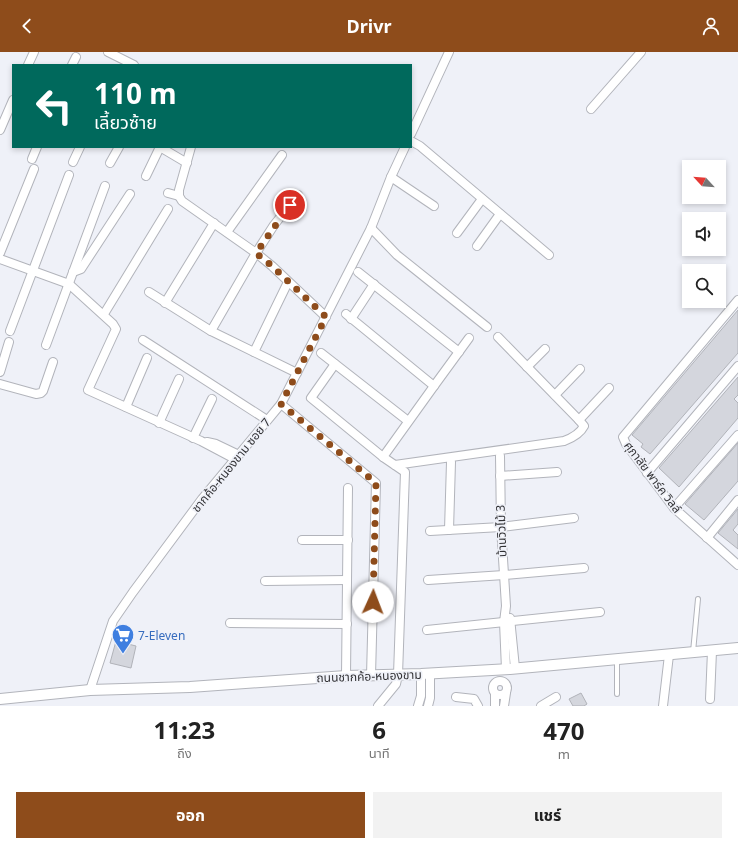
<!DOCTYPE html>
<html lang="th">
<meta charset="utf-8">
<style>
body{margin:0;font-family:"Noto Sans","Noto Sans Thai",sans-serif;background:#f2f2f2;color:#222;height:100vh;display:flex;flex-direction:column;font-size:15px;white-space:nowrap}
*{box-sizing:border-box;margin:0}
p{font-size:13px;color:#767676}
.icon{flex:none;width:22px;height:22px;fill:none;stroke:currentColor;stroke-width:2;stroke-linecap:round;stroke-linejoin:round}
.map{position:relative;height:654px;overflow:hidden}
.drawer{display:flex;flex-direction:column;background:#fff;flex:1}
.drawer>*{flex:none}
.banner{position:absolute;left:12px;top:12px;width:400px;height:84px;border-radius:0px;box-shadow:0 2px 6px #0003;background:#00695c;color:#fff;overflow:hidden}
.needle{width:26px;rotate:296deg}
.fabs{position:absolute;left:682px;top:108px;display:grid;gap:8px}
.fabs a{display:grid;place-items:center;width:44px;height:44px;border-radius:0px;background:#fff;box-shadow:0 2px 6px #0003;font-size:20px}
.pin{position:absolute;display:grid;place-items:center;width:34px;height:34px;color:#fff;margin:-17px;border:2px solid #fff;border-radius:50%;box-shadow:0 1px 4px #0007}
.me{position:absolute;width:44px;margin:-22px;rotate:2deg;stroke-linejoin:round;filter:drop-shadow(0 0 3px #0008)}
.turn{display:flex;align-items:center;gap:14px;height:84px;padding:0 16px;font-size:18px}
.turn .icon{width:52px;height:52px;stroke-width:2.5}
.turn b{display:block;font-size:28px;line-height:34px}
.eta{display:flex;justify-content:space-evenly;align-items:center;height:68px;text-align:center}
.eta b{font-size:24px;font-weight:700;line-height:28px}
.cta{display:flex;gap:8px;margin-top:auto;padding:8px 16px}
.cta a{flex:1;height:46px;border-radius:0px;background:#8e4c1b;color:#fff;font-size:16px;font-weight:700;line-height:46px;text-align:center}
.cta a+a{background:#f2f2f2;color:#222}
header{display:flex;justify-content:space-between;align-items:center;height:52px;padding:0 16px;background:#8e4c1b;color:#fff;font-size:18px;font-weight:700}
.map>svg:first-child{display:block}
.building{fill:#d4d6dd;stroke:#b1b3b9}
.lines{fill:none;stroke-linecap:round;stroke-linejoin:round}
.service-casing{stroke:#b2b4bb;stroke-width:6}
.minor-casing{stroke:#b2b4bb;stroke-width:10}
.tertiary-casing{stroke:#b2b4bb;stroke-width:12}
.service{stroke:#fff;stroke-width:4}
.minor{stroke:#fff;stroke-width:8}
.tertiary{stroke:#fff;stroke-width:10}
.route{stroke:#8e4c1b;stroke-width:7;stroke-dasharray:0 12.6}
.labels{text-anchor:middle;dominant-baseline:central;stroke-width:3.5;stroke-linejoin:round;paint-order:stroke}
.street-label{font-size:12px;fill:#323235;stroke:#eff1f8}
.shop-label{font-size:12px;fill:#366cbe;stroke:#eff1f8;text-anchor:start}
</style>
<header><svg class="icon" aria-label="back" viewBox="0 0 24 24"><path d="M15 5l-7 7 7 7"/></svg>Drivr<svg class="icon" aria-label="person" viewBox="0 0 24 24"><circle cx="12" cy="8" r="4"/><path d="M4 21q1-7 8-7t8 7"/></svg></header>
<div class="map">
<svg width="738" height="654" viewBox="0 0 738 654">
<rect width="100%" height="100%" fill="#eff1f8"/>
<g class="building">
<path d="M738,258V301L650,402L641,395L643,392L632,383Z"/>
<path d="M738,325V343L734,347L738,351V366L679,435L659,416Z"/>
<path d="M738,391V429L704,468L685,452Z"/>
<path d="M738,457V472L733,478L738,483V497L718,481Z"/>
<path d="M116,589L136,594L131,616L110,611Z"/>
<path d="M581,641L587,652L584,654H573L569,647Z"/>
</g>
<g class="lines">
<g class="service-casing">
<g id="service">
<path d="M693,600L698,547"/>
<path d="M617,608V642"/>
</g>
</g>
<g class="minor-casing">
<g id="minor">
<path d="M108,0L134,13"/>
<path d="M28,13L34,0"/>
<path d="M72,13L76,5"/>
<path d="M591,57L641,0"/>
<path d="M0,78L13,48"/>
<path d="M411,82L449,0"/>
<path d="M411,89L420,94L549,203"/>
<path d="M160,95L187,111"/>
<path d="M191,95L179,138V144L182,149L256,201L272,214L326,265"/>
<path d="M32,107L37,95"/>
<path d="M73,110L80,95"/>
<path d="M110,111L119,95"/>
<path d="M146,124L160,95"/>
<path d="M391,125L434,154"/>
<path d="M168,141L179,144"/>
<path d="M371,176L397,203L487,275"/>
<path d="M227,180L282,103"/>
<path d="M457,181L482,147"/>
<path d="M477,194L500,162"/>
<path d="M0,201L34,117"/>
<path d="M0,207L69,232L113,272L116,277L88,338L201,389L235,407"/>
<path d="M73,220L81,217L130,142"/>
<path d="M358,220L459,300"/>
<path d="M149,240L211,279L297,321"/>
<path d="M738,248L623,385L626,392L674,456L738,513"/>
<path d="M165,251L214,171"/>
<path d="M104,262L168,157"/>
<path d="M346,262L434,334"/>
<path d="M351,267L374,232"/>
<path d="M10,279L69,123"/>
<path d="M211,279L256,201L274,173L298,143"/>
<path d="M143,288L267,368"/>
<path d="M46,293L105,134"/>
<path d="M254,300L288,230"/>
<path d="M321,301L408,369"/>
<path d="M335,312L311,346L383,405L405,420L398,623L396,632L378,654"/>
<path d="M527,315L545,297"/>
<path d="M0,320L9,290"/>
<path d="M0,332L36,342L41,341L43,339L53,310"/>
<path d="M555,343L580,317"/>
<path d="M281,352L376,431L371,624"/>
<path d="M126,355L147,306"/>
<path d="M579,368L609,336"/>
<path d="M159,371L179,327"/>
<path d="M193,386L212,347"/>
<path d="M207,390L216,392L239,403"/>
<path d="M500,404L501,475L506,554L504,570L506,617"/>
<path d="M383,405L434,334L469,286"/>
<path d="M395,413L564,389C572,386 580,382 584,374L579,368L498,285"/>
<path d="M647,421L738,314"/>
<path d="M500,424L557,420"/>
<path d="M674,456L738,383"/>
<path d="M449,478L451,410"/>
<path d="M430,479L501,475L574,466"/>
<path d="M707,486L738,448"/>
<path d="M302,488H348"/>
<path d="M428,528L504,523L584,516"/>
<path d="M265,529L347,528"/>
<path d="M510,566L515,616"/>
<path d="M230,571L347,572"/>
<path d="M427,578L600,560"/>
<path d="M346,624L348,436"/>
<circle cx="500" cy="636" r="7"/>
<path d="M90,638L113,569L133,540L202,447L281,352L371,176L391,125L405,95"/>
<path d="M456,645L474,647L478,654"/>
<path d="M710,647L712,599"/>
<path d="M418,654L421,644V622"/>
<path d="M428,654L430,646V622"/>
<path d="M495,654V642"/>
<path d="M504,654L506,641"/>
<path d="M541,654L556,645"/>
<path d="M663,654L669,603"/>
</g>
</g>
<g class="tertiary-casing">
<path id="tertiary" d="M0,647L90,638L190,635L346,624L421,622L510,617L738,596"/>
</g>
<use href="#service" class="service"/>
<use href="#minor" class="minor"/>
<use href="#tertiary" class="tertiary"/>
</g>
<g class="lines">
<path class="route" d="M290,153L256,201L272,214L326,265L281,352L376,431L373,550"/>
</g>
<defs>
<g id="supermarket-pin" transform="scale(1.15)"><path d="M0 17L-7.5 6A9.5 9.5 0 1 1 7.5 6Z" fill="#3f7fe0" stroke="#eff1f8"/><path d="M-6-5.5h2.5l.6 2H6L4.5 2H-2.5L-4.4-4H-6ZM-1.5 3.2a1.3 1.3 0 1 0 .1 0ZM3 3.2a1.3 1.3 0 1 0 .1 0Z" fill="#fff"/></g>
</defs>
<g fill-rule="evenodd">
<use href="#supermarket-pin" x="123" y="583"/>
</g>
<g class="labels">
<g class="street-label">
<text transform="translate(231 413) rotate(-51)">ชากค้อ-หนองขาม ซอย 7</text>
<text transform="translate(653 425) rotate(53)">ศุภาลัย พาร์ค วิลล์</text>
<text transform="translate(501 479) rotate(-92)">บ้านวิวไม้ 3</text>
<text transform="translate(369 624) rotate(-2)">ถนนชากค้อ-หนองขาม</text>
</g>
<g class="shop-label">
<text x="138" y="583">7-Eleven</text>
</g>
</g>
</svg>
<div class="fabs">
<a><svg class="needle" viewBox="-14 -14 28 28"><path d="M0-13l5 13h-10z" fill="#e53935"/><path d="M0 13l5-13h-10z" fill="#767676"/></svg></a>
<a><svg class="icon" aria-label="sound" viewBox="0 0 24 24"><path d="M4 9h4l5-4v14l-5-4H4zM17 9q2 3 0 6"/></svg></a>
<a><svg class="icon" aria-label="search" viewBox="0 0 24 24"><circle cx="10" cy="10" r="6"/><path d="M15 15l6 6"/></svg></a>
</div>
<div class="pin" style="left:290px;top:153px;background:#d93025"><svg class="icon" aria-label="arrive" viewBox="0 0 24 24"><path d="M6 21V4h12l-3 4 3 4H6"/></svg></div>
<svg class="me" style="left:373px;top:550px" viewBox="-20 -20 40 40"><circle r="19" fill="#fff"/><path d="M0-13L10 11 0 6-10 11z" fill="#8e4c1b"/></svg>
<div class="banner">
<div class="turn"><svg class="icon" aria-label="left" viewBox="0 0 24 24"><path d="M17 20v-9H6M10 6l-5 5 5 5"/></svg><div><b>110 m</b>เลี้ยวซ้าย</div></div>
</div>
</div>
<section class="drawer">
<div class="eta">
<div><b>11:23</b><p>ถึง</p></div>
<div><b>6</b><p>นาที</p></div>
<div><b>470</b><p>m</p></div>
</div>
<div class="cta"><a>ออก</a><a>แชร์</a></div>
</section>
